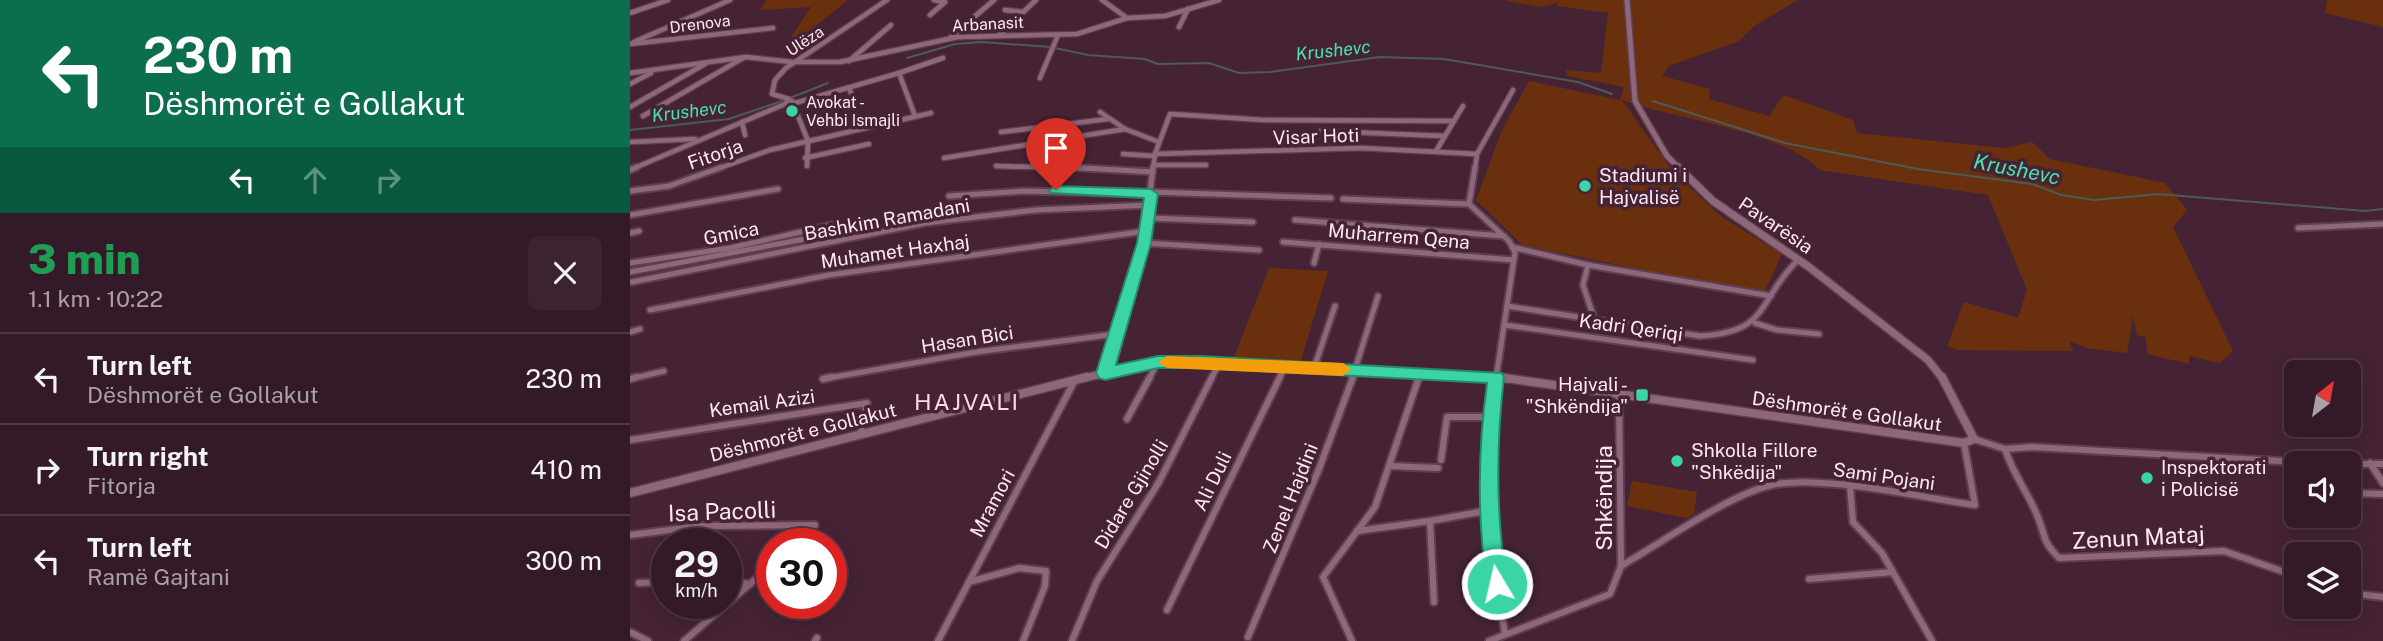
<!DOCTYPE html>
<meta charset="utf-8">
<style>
body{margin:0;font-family:"Public Sans",sans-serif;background:#3c2330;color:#f1f3f6;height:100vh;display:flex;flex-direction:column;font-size:26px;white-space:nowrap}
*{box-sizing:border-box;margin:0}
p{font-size:23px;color:#a9a1a8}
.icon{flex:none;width:38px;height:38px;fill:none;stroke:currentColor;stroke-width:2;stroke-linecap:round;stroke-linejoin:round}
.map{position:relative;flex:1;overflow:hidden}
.side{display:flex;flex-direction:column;background:#341a28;width:630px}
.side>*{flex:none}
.top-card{background:#0b6e4f;color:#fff;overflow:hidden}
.needle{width:46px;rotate:31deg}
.tools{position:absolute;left:1654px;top:360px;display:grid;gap:14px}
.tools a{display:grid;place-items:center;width:77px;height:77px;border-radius:10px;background:#341a28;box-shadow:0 4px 18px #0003,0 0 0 2px #4e3845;font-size:35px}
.speed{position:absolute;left:21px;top:528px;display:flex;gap:14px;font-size:35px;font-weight:700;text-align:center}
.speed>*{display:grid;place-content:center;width:91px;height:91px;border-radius:50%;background:#341a28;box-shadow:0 4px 18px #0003,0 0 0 2px #4e3845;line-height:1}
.speed small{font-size:18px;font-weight:400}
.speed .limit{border:10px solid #d22;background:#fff;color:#111}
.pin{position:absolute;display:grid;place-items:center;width:60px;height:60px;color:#fff;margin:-72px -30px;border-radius:50% 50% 50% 0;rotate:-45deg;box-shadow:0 0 7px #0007}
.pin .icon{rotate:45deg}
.me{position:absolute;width:77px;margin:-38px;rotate:351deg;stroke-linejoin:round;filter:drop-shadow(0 0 5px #0008)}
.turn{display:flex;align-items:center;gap:24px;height:147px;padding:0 28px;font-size:32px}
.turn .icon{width:91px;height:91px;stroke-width:2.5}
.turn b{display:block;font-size:49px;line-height:60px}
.lanes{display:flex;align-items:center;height:66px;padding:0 28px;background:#0003;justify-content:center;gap:35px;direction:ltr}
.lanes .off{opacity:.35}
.round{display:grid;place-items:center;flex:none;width:74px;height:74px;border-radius:10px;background:#3c2330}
.head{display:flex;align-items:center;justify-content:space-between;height:119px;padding:0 28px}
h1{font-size:42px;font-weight:800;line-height:52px;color:#1e9e55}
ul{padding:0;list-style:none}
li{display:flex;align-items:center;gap:21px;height:91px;padding:0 28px;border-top:2px solid #4e3845}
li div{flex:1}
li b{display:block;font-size:26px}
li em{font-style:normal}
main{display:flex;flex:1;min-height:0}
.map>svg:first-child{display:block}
.green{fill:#6a300e}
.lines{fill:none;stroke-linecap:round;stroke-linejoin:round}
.stream{stroke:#4c5b57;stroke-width:2}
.minor-far2-casing{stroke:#5d3f50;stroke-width:7}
.minor-far1-casing{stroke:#5d3f50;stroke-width:9}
.minor-casing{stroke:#5d3f50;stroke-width:10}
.tertiary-far2-casing{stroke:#5d3f50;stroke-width:8}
.tertiary-far1-casing{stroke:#5d3f50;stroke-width:10}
.tertiary-casing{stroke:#5d3f50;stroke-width:11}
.minor-far2{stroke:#8f677b;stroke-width:4.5}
.minor-far1{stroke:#8f677b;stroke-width:5}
.minor{stroke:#8f677b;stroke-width:6}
.tertiary-far2{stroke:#8f677b;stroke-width:5}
.tertiary-far1{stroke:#8f677b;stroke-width:7}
.tertiary{stroke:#8f677b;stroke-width:8}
.route{fill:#3ad4a5;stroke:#268a6b;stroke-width:2}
.slow{fill:#f59e0b}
.poi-dot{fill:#3ad4a5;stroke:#452335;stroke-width:2.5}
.labels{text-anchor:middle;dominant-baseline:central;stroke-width:7;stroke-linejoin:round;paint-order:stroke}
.far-street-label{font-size:16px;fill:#ffe7f3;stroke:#452335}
.far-poi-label{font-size:16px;fill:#ffe7f3;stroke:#452335;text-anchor:start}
.far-water-label{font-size:18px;font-style:italic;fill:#48e1b0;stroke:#452335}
.street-label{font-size:19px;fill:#ffe7f3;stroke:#452335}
.poi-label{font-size:19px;fill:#ffe7f3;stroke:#452335;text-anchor:start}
.water-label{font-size:21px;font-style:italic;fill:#48e1b0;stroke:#452335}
.quarter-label{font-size:23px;letter-spacing:2px;fill:#fcd8e9;stroke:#452335}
.near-street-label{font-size:23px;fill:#ffe7f3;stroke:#452335}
</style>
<main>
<section class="side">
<div class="top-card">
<div class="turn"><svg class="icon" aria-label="left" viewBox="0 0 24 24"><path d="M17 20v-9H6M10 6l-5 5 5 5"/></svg><div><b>230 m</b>Dëshmorët e Gollakut</div></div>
<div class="lanes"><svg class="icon" aria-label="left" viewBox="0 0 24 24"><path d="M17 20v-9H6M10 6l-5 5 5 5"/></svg><svg class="icon off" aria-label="ahead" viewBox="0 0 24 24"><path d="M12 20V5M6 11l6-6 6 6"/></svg><svg class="icon off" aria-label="right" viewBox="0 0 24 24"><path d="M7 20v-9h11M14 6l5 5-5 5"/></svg></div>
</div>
<div class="head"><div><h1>3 min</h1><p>1.1 km · 10:22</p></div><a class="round"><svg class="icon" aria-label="close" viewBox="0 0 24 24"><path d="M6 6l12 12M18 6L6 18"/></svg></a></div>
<ul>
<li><svg class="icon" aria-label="left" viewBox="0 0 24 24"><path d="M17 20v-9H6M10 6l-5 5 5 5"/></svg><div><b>Turn left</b><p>Dëshmorët e Gollakut</p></div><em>230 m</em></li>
<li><svg class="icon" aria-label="right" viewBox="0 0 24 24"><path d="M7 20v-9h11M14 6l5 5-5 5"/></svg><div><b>Turn right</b><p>Fitorja</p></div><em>410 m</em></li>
<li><svg class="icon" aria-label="left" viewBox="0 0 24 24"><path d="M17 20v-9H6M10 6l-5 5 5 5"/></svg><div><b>Turn left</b><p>Ramë Gajtani</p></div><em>300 m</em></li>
</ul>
</section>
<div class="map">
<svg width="1753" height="641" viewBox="0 0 1753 641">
<rect width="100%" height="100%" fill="#452335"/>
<g class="green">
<path d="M136,0H218L150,54L181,7L130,10Z"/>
<path d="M873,0H1168L1124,26L1109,41L1039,66L1032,76L1080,89L1079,99L1139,116L1154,95L1223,120L1227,133L1374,148L1402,142L1420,159L1535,183L1557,210L1543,227L1603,351L1590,363L1559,356V364L1517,354L1516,337L1507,335L1503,316L1497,353L1456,348L1439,341L1443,351L1328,350L1317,346L1334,302L1388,318L1397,290L1358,195L1189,170C1157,132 1040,118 992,100L1043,172L1092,217L1152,254L1133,295L892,245L846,200L872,130L899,81L990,100L994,87L937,76L936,70L971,73L978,13L926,6L928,3L909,7Z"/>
<path d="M1697,0H1753V27L1695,13Z"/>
<path d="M639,268L698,271L670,363L603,359Z"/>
<path d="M1002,481L1067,492L1064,514L1057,518L997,506Z"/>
</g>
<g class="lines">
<g class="stream">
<path d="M425,48L458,55L515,59L528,64L579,63L609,73L640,72L750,57L814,59L948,82L982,94"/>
<path d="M277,58L325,44L352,42L420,47"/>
<path d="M160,98L198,83"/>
<path d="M1023,101L1155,143L1288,169L1402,184L1431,195L1464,200L1528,194L1735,211L1753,209"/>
<path d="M0,130L99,119L155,100"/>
</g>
<g class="minor-far2-casing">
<g id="minor-far2">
<path d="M472,0L497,18"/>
<path d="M375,10L392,12"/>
<path d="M0,13L38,0"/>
<path d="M300,15L315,2L304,0"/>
<path d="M549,27L558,9"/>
<path d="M370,34L406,0"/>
<path d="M321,37L364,0"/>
<path d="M4,42L100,0"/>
<path d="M0,44L143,28"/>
<path d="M219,61L261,25"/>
<path d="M0,73L116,57L162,62H210L328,37L447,34L497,18L535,16L589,0"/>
<path d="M269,73L313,58"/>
<path d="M410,78L428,35"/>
<path d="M0,84L21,73"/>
<path d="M219,88L226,105"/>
<path d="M162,101L178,141L177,166"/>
<path d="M165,103L269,73L285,116"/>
<path d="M0,107L75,64"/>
<path d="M470,112L495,129L529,142"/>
<path d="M13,116L113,58"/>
<path d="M112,122L115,135"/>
<path d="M691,131L815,136"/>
<path d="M371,132L478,119"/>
<path d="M0,142L65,139"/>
<path d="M806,151L833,106"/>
<path d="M493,154L525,156"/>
<path d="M525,154L730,148L847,154"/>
<path d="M175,158L239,144"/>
<path d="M314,158L495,129"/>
<path d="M524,165H576"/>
<path d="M366,166L469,169"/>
<path d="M2,169L155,104L159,99L142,94L145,80L156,68L257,0"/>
<path d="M87,169L140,150L301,113"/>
<path d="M523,169L525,154L540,114L634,120L824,121"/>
<path d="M845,169L847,154L883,90"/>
</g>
</g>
<g class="minor-far1-casing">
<g id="minor-far1">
<path d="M438,167L523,172"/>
<path d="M845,167L839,204L879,241L885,252L866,379"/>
<path d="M0,170L7,167"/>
<path d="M0,191L39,186L92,167"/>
<path d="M521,192L701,198"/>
<path d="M319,196L394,191L521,194"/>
<path d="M713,199L839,204"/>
<path d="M0,215L148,189"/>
<path d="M518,218L623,222"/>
<path d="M665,220L874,236"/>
<path d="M1668,228L1753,224"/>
<path d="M0,233L9,231"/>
<path d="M653,242L884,260"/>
<path d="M514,243L629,250"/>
<path d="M882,247L958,265L1141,296"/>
<path d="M0,263L100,248L206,224"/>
<path d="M684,263L689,244"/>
<path d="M958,265L953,285L964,318"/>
<path d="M0,272L180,238"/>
<path d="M2,282L295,223L406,210L520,205"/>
<path d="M877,306L1070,336C1141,332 1126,301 1168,260"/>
<path d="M20,310L199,275L516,231"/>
<path d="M1125,323L1147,330L1189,334"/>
<path d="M874,325L1123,360"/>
<path d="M0,332L10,329"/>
<path d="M684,368L705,306"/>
<path d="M475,373L514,243L523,167"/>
<path d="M0,379L34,371"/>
<path d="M193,379L346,352L486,334"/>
<path d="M519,379L528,362"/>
<path d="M581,379L589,364"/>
<path d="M649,379L655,367"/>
<path d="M722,379L748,296"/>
<path d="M788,379L790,374"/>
</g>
</g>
<g class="minor-casing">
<g id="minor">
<path d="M866,377L861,411L859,534L875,634"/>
<path d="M0,379L7,377"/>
<path d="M193,379L202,377"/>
<path d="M497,419L520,377"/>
<path d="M1344,439L1375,449L1401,447L1701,464"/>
<path d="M0,440L237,403L230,435"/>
<path d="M1375,449C1383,475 1400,495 1409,520C1416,539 1413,542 1429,558L1594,551L1666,576"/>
<path d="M811,460L817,417H861"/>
<path d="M1740,463L1753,483"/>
<path d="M1705,464H1753"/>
<path d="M760,466L808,468"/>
<path d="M1220,486L1223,522L1252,553L1302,641"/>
<path d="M1718,493L1753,494"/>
<path d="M727,531L800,521"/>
<path d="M0,535L71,526L185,525"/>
<path d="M991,566C1031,543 1100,494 1142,485C1189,474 1294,498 1345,505L1334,443"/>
<path d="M1179,579L1263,572"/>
<path d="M339,582L389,568L416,571L415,586L393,641"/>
<path d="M9,583L37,582"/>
<path d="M120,584L132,573"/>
<path d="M1718,593L1753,597"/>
<path d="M804,602L800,521L860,510"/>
<path d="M537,610L650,377"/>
<path d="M0,632L18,641"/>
<path d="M618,637L689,469L723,377"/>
<path d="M54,641L120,584L96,581"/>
<path d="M185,641L187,638"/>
<path d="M308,641L445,380"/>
<path d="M442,641L467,581L529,482L582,377"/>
<path d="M722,641L693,577L745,507L789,377"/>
<path d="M859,641L980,594L991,566L989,395"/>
</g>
</g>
<g class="tertiary-far2-casing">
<path id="tertiary-far2" d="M997,0L1005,101L1037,156L1050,169"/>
</g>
<g class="tertiary-far1-casing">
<g id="tertiary-far1">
<path d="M1048,167L1083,201L1179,267L1298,360L1313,379"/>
<path d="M449,379L528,362L880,379"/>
</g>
</g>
<g class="tertiary-casing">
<g id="tertiary">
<path d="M868,377L1334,443L1344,439L1312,377"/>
<path d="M0,493L457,377"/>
</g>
</g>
<use href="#minor-far2" class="minor-far2"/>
<use href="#minor-far1" class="minor-far1"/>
<use href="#minor" class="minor"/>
<use href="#tertiary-far2" class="tertiary-far2"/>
<use href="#tertiary-far1" class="tertiary-far1"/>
<use href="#tertiary" class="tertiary"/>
</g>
<path class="route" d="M426,186L521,189L528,194L521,243L486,365L528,356H571L872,373L874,377C866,446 866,516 877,584L874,590L867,593L860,590L857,584C847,518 848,449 857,383L571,368H528L475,380L469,378L466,373L507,243L514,198L421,193L419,190Z"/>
<path class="slow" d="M537,356L713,363L721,369L713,376L537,368L528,362Z"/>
<g class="poi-dot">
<circle cx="162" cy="111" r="7"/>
<circle cx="955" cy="186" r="7"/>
<rect x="1005" y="388" width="14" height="14" rx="3.5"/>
<circle cx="1047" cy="461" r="7"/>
<circle cx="1517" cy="478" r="7"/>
</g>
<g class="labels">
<g class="far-street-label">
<text transform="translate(70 24) rotate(-7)">Drenova</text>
<text transform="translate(358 24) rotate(-3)">Arbanasit</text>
<text transform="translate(175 41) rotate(-33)">Ulëza</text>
</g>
<g class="far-poi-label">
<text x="176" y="102">Avokat -<tspan x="176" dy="18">Vehbi Ismajli</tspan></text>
</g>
<g class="far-water-label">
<text transform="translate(703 50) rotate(-6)">Krushevc</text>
<text transform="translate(59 111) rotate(-7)">Krushevc</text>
</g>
<g class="street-label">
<text transform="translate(686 136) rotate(-2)">Visar Hoti</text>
<text transform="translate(85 154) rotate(-19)">Fitorja</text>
<text transform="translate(257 219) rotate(-10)">Bashkim Ramadani</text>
<text transform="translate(1146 225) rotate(34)">Pavarësia</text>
<text transform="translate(101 233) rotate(-11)">Gmica</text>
<text transform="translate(769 236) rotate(5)">Muharrem Qena</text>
<text transform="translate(265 251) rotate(-8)">Muhamet Haxhaj</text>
<text transform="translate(1001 327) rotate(8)">Kadri Qeriqi</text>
<text transform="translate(337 339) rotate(-9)">Hasan Bici</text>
<text transform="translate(132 403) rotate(-8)">Kemail Azizi</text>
<text transform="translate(1217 411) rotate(8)">Dëshmorët e Gollakut</text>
<text transform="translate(173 432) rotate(-14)">Dëshmorët e Gollakut</text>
<text transform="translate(1254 476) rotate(8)">Sami Pojani</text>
<text transform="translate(582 481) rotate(-64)">Ali Duli</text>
<text transform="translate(501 494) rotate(-59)">Didare Gjinolli</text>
<text transform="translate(660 498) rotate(-68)">Zenel Hajdini</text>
<text transform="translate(362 503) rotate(-62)">Mramori</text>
</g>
<g class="poi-label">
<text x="969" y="175">Stadiumi i<tspan x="969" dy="22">Hajvalisë</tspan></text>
<text x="998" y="384" text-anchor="end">Hajvali -<tspan x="998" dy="22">"Shkëndija"</tspan></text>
<text x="1061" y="450">Shkolla Fillore<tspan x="1061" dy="22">"Shkëdija"</tspan></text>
<text x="1531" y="467">Inspektorati<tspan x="1531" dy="22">i Policisë</tspan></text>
</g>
<g class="water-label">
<text transform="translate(1387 169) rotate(11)">Krushevc</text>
</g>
<g class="quarter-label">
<text x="337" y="401">HAJVALI</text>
</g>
<g class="near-street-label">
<text transform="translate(973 498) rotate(-90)">Shkëndija</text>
<text transform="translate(92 511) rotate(-2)">Isa Pacolli</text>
<text transform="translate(1508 537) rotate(-3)">Zenun Mataj</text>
</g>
</g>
</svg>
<div class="tools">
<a><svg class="needle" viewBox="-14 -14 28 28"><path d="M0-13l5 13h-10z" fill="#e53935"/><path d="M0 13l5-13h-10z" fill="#a9a1a8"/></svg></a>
<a><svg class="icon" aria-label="sound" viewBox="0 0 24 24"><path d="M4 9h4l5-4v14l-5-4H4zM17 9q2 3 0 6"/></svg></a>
<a><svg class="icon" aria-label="layers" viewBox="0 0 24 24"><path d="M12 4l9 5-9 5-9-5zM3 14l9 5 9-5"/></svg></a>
</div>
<div class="speed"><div>29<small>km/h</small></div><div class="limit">30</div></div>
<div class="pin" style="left:426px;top:190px;background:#d93025"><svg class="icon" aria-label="arrive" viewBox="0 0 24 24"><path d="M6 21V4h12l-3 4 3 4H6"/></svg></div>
<svg class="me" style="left:867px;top:584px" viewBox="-20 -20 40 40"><circle r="17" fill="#3ad4a5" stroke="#fff" stroke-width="3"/><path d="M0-11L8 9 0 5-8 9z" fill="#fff"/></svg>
</div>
</main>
